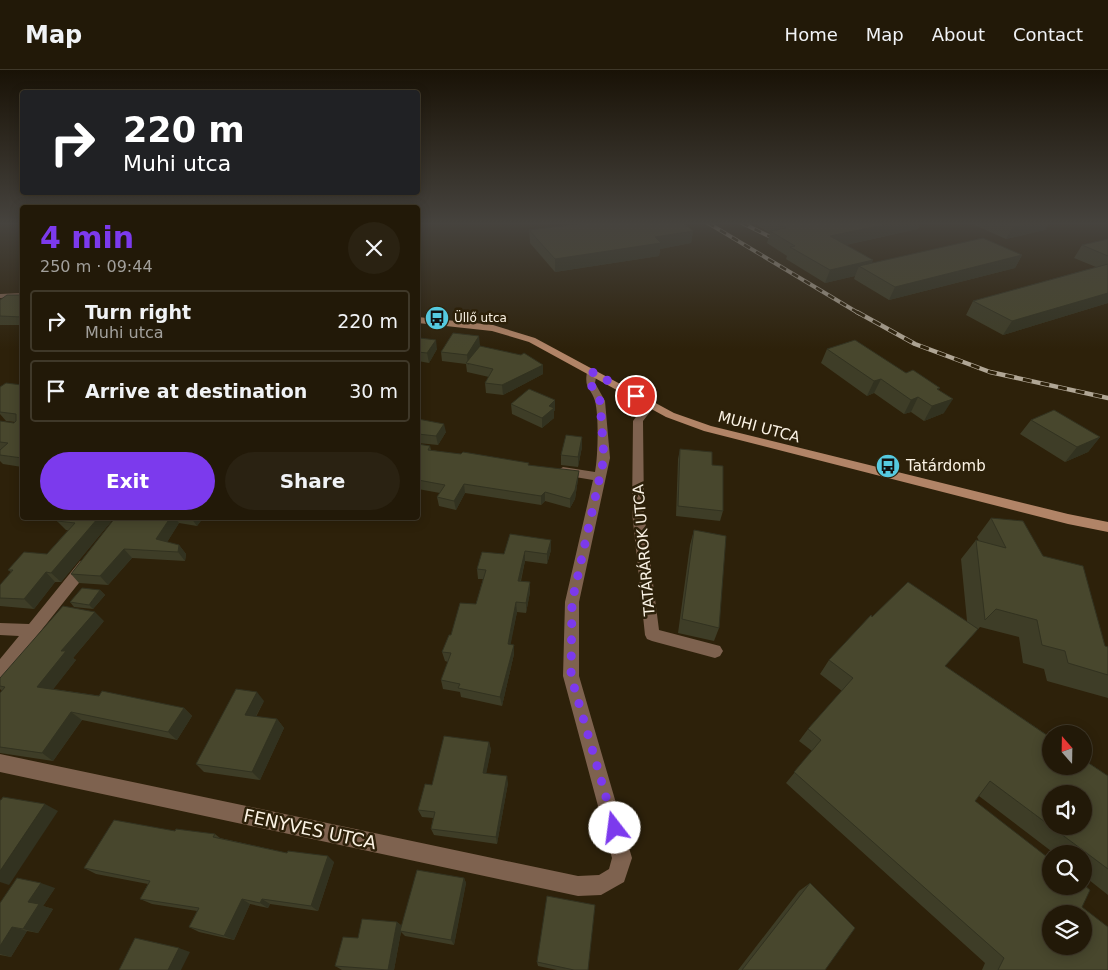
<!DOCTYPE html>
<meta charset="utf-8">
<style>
body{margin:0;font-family:"DejaVu Sans",sans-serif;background:#2a2212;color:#f1f3f6;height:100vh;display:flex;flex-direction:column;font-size:19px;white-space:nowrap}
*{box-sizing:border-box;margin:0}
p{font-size:16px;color:#a2a09c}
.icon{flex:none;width:28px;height:28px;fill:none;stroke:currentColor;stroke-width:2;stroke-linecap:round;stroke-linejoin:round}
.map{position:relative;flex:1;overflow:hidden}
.sheet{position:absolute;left:20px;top:135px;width:400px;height:315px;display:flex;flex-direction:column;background:#221908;border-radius:5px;box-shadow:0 2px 12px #0003,0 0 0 1px #3f3829}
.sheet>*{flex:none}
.top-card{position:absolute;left:20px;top:20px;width:400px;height:105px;border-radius:5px;box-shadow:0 2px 12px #0003,0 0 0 1px #3f3829;background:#202124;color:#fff;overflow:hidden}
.needle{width:32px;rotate:340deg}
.tools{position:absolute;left:1042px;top:655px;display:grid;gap:10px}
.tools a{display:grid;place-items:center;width:50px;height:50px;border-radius:50%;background:#221908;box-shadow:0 2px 12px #0003,0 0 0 1px #3f3829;font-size:25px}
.pin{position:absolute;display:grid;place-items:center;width:42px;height:42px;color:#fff;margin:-21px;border:2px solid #fff;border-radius:50%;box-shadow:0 1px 5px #0007}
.me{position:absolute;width:55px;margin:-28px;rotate:345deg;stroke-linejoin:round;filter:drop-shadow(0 0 4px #0008)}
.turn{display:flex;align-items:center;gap:18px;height:105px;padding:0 20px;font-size:22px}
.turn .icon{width:65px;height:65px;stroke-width:2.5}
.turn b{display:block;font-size:35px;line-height:42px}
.round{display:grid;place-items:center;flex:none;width:52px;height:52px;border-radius:26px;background:#2a2212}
.overview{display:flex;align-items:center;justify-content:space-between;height:85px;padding:0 20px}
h1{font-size:30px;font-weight:700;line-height:38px;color:#7c3aed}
.action{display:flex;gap:10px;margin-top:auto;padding:10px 20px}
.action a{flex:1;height:58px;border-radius:30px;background:#7c3aed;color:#fff;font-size:20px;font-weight:700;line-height:58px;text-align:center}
.action a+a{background:#2a2212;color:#f1f3f6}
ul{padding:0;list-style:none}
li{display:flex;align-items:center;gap:15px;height:62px;margin:0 10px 8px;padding:0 10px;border:2px solid #3f3829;border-radius:5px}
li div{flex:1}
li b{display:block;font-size:19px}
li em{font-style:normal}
header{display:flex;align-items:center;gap:30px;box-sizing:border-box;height:70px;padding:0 25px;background:#221908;border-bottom:1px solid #3f3829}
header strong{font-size:24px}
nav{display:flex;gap:28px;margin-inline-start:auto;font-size:18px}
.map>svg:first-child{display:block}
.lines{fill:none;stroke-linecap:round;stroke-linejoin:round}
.minor{fill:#7e624f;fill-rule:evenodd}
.secondary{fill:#b18467;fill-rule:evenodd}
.rail-far1-casing{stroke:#b0a695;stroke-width:4}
.rail-casing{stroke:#b0a695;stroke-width:4.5}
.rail-far1{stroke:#2d210a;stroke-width:2.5;stroke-dasharray:7;stroke-linecap:butt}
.rail{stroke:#2d210a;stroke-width:3;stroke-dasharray:9;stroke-linecap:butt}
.wall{fill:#3e3d27}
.shaded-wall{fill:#323220}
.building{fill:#48472d;stroke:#323220;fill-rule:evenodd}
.route{stroke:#7c3aed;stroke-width:9;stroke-dasharray:0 16.2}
.labels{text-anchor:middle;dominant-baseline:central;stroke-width:5;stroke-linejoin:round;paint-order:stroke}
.far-poi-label{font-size:12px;fill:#faf2e4;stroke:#2d210a;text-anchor:start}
.street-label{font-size:15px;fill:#faf2e4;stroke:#2d210a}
.poi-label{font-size:15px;fill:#faf2e4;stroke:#2d210a;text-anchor:start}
.near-street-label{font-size:18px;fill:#faf2e4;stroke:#2d210a}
</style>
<header>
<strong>Map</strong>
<nav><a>Home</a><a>Map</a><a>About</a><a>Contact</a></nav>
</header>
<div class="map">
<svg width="1108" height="900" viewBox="0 0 1108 900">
<rect width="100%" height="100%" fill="#2d210a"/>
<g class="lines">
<g class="minor">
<path d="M22,223V227L0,228V224Z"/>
<path d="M592,299L597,302L595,313L605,331L610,388L579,532V606L632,788L624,812L601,825L578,826L0,702V684L578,806L599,805L609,799L612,788L563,606L565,532L593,410L563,405L557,401L563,397L595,402C598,387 599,346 595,331C591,317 584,320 587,302Z"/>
<path d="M651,331L656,334L643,351L644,442L659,560L720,576L723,581L720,586L715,588L652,571L647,569L645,565L632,442L633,351L647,332Z"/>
<path d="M85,490L90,491L92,495L90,499L5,606L0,608V589L19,566L0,565V553L29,554L80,491Z"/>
</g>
<path class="secondary" d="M418,247L493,255L535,268L674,343L711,356L1068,444L1108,452V462L1068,454L704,361L666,347L529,272L492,261L418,253Z"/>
<g class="rail-far1-casing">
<g id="rail-far1">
<path d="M708,153L860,244"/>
<path d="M742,153L779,171"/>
</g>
</g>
<g class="rail-casing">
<path id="rail" d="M857,242L915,274L990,302L1108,328"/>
</g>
<use href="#rail-far1" class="rail-far1"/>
<use href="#rail" class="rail"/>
</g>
<g class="wall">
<path d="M753,153H920L918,159L846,175L872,193L1022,185L1015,198L889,230L854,209L855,206L825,213L786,189L787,186L767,173L770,163Z"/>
<path d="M970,153H1049L1045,160L1006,169Z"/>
<path d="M529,160L693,161L691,173L660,179L659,186L555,202L530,173Z"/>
<path d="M1108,169V233L1003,265L966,245L973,231L1096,197L1074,188L1082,175Z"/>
<path d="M22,225V255H0V230Z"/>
<path d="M418,271L437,279L429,293L418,291Z"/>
<path d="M480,275L476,282L543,295V304L503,325L486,323L485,313L489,307L467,302L466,294L442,291L441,282Z"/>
<path d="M827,279L906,303L939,320L944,343L924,351L911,342L904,344L874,323L867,326L821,293Z"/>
<path d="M22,315V397L3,394L0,391V351L14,353L15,352L6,351L0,344V317Z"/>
<path d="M511,334L555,340L554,341V348L542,358L512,344Z"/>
<path d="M418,349L446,362L438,375L418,373Z"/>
<path d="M1031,350L1100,367L1088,382L1065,392L1020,364Z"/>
<path d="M582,367V377L578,397L561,395V385Z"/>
<path d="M418,374L430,376L431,380L529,395L578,409L575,429L570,438L545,431L541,435L465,423L456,440L439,436L437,427L440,423L418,419Z"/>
<path d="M680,379L712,395L723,441L720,451L676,446L678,389Z"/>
<path d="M114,448L61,512H55L34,539L0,536V515L11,502L8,500L47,484L68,460H66L57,451Z"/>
<path d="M115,448H203L197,456L179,453L167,472L179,475L186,484L185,491L132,488L108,515L79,513L71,504Z"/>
<path d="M991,448L1043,486L1105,576L1108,577V628L1047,611L1044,599L1023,593L1019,567L980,557L945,596L1108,706V825L1084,806V784H1055L979,726L975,731L1082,837L1108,900H982L985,893L786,713L812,681L799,671L808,659L842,621L820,604L829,590L872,547L967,551L961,489L976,470L979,471L977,467Z"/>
<path d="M694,460L719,558L714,571L678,563L690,475Z"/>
<path d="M510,464L551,480L547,494L525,491L521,511L530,512V522L526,543L517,542L510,575L514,584L502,636L461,627L460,622L443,619L441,610L448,592L445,591L442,582L451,565L476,534L483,509H478L477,499L504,484Z"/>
<path d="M100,520L105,525L93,539L74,537L70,532Z"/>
<path d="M104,551L73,588L76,590L53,619L184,638L192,646L177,670L82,650L53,691L0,683V623L2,621L0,619V608Z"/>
<path d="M264,631L256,647L277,649L284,658L260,710L204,702L196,694Z"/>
<path d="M489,672L491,680L486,703L508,713L497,774L434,765L431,759L433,748L422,747L418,740L432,715Z"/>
<path d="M175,761L215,764L220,768L287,783L334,792L318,841L270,834L268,838L250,834L234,870L199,862L189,857L197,841L152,834L140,829L148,814L96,804L84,798Z"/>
<path d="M464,808L466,813L454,875L405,866L401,862L394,900H342L335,896L358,868L397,852L402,856Z"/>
<path d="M810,813L825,900H738L799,821Z"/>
<path d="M55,818L43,836L53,839L38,863L27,861L11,887L0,885V833Z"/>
<path d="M537,892L588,900H557L538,896Z"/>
</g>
<g class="shaded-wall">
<path d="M893,153H920L918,159L826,179L830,166Z"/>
<path d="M1029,153H1049L1045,160L1006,169L1013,157Z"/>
<path d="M693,161L691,173L660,179L659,186L555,202V189L655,167Z"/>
<path d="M1022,185L1015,198L889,230L895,217Z"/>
<path d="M873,190L869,202L859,196L855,206L825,213L830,200Z"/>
<path d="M1108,223V233L1003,265L1012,251Z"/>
<path d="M479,266L480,275L468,295L467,285Z"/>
<path d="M436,270L437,279L429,293L427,283Z"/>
<path d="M543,295V304L503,325L502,315Z"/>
<path d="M881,309L874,323L867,326L874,311Z"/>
<path d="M918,327L911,342L904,344L911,330Z"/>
<path d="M953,329L944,343L924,351L932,336Z"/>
<path d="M555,330V340L554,341V348L542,358V348L549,336Z"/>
<path d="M444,354L446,362L438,375L436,366Z"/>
<path d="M582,367V377L578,397V387Z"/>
<path d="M1100,367L1088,382L1065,392L1077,377Z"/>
<path d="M579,401L578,409L575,429L570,438V429Z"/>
<path d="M464,414L465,423L456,440L454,431Z"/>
<path d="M545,422V431L541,435V426Z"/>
<path d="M98,448H114L61,512L51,503Z"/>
<path d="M170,448H175L179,453L163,479L156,469Z"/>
<path d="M191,448H203L197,456Z"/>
<path d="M551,470V480L547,494V484Z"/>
<path d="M179,475L186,484L185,491L178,482Z"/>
<path d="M124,479L132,488L108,515L100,506Z"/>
<path d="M525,481V491L518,521V511Z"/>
<path d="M46,502L55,512L34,539L24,529Z"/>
<path d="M530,512V522L526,543V533Z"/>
<path d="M100,520L105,525L93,539L89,535Z"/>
<path d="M516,532L517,542L509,583L508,574Z"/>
<path d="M95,542L104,551L73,588L76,590L48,626L37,617L61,581Z"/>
<path d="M514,575V584L502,636L500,627Z"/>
<path d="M257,622L264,631L252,653L245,645Z"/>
<path d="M184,638L192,646L177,670L168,662Z"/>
<path d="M71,642L82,650L53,691L42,683Z"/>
<path d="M277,649L284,658L260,710L252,702Z"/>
<path d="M489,672L491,680L485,710L483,703Z"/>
<path d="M507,706L508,713L497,774L496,767Z"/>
<path d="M45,734L58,741L9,815L0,812V801Z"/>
<path d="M328,786L334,792L318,841L311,836Z"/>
<path d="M464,808L466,813L454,875L451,870Z"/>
<path d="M41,813L55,818L43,836L53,839L38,863L23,859L28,832Z"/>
<path d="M242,829L250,834L234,870L224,866Z"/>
<path d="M262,829L270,834L268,838L260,833Z"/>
<path d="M397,852L402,856L394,900H388Z"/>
<path d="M12,857L27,861L11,887L0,884V876Z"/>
<path d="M179,878L190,882L181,900H168Z"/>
</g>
<g class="building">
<path d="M586,153H683L693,161L655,167L661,173L555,189L529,160Z"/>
<path d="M777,153H893L830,166L873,190L830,200L790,177L795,176L770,161L786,158Z"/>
<path d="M1005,153H1029L1013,157Z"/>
<path d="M983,168L1022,185L895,217L859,196Z"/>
<path d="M1108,169V186L1082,175Z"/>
<path d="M1108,194V223L1012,251L973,231Z"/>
<path d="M7,225H22V247L0,246V230Z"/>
<path d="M453,263L479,266L467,285L441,282Z"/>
<path d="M420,268L436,270L427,283L418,282V271Z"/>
<path d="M855,270L906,303L913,300L940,318L937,319L953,329L932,336L918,327L911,330L881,309L874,311L827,279Z"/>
<path d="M480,276L521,285L524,283L543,295L502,315L485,313L493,299L466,293Z"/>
<path d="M6,313L22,315V388L0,385V380L8,373L0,372V351L14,353L16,351V344L0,342V317Z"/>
<path d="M529,319L555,330L549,336L554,338L542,348L511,334Z"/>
<path d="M1054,340L1100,367L1077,377L1031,350Z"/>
<path d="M418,349L444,354L436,366L418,364Z"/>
<path d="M566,365L582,367L578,387L561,385Z"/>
<path d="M418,374L430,376L428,380L461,384L463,382L529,393L528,395L579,401L575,420L570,429L545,422L541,426L464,414L454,431L437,427L445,415L418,410Z"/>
<path d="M680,379L712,382V395L723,396V441L678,436Z"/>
<path d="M60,448H98L51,503L46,502L24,529L0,528V515L13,500H8L24,482L47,484L75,453L57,451Z"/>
<path d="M115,448H170L156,469L179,475L178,482L124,479L100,506L71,504Z"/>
<path d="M991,448L1023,451L1043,486L1083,496L1105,576L1108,577V605L1068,593L1065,581L1042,575L1037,550L996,539L985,550L976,470L1006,478Z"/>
<path d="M694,460L726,466L719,558L682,549Z"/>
<path d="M510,464L551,470L547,484L525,481L518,511L530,512L526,533L516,532L508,574L514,575L500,627L458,618L460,614L441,610L451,583L442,582L449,565H451L460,533L476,534L486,500L477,499L482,482L504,484Z"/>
<path d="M908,512L978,559L945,596L1051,668V696H1084V690L1108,706V799L990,711L975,731L1051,790V816H1084V815L1090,820L1082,837L1108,857V900H998L1004,888L794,702L821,670L808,659L853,608L829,590L871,545L872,547ZM1051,724H1084V756H1051ZM1051,844H1084V876H1051Z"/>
<path d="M82,518L100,520L89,535L70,532Z"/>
<path d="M63,536L95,542L61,581H66L37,617L99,626L102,621L184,638L168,662L71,642L42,683L0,677V623L5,617L0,616V608Z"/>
<path d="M236,619L257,622L245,645L277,649L252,702L196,694Z"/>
<path d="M444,666L489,672L483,703L507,706L496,767L431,759L435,742L418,740L425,714L432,715Z"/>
<path d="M3,727L45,734L0,801V730H1Z"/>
<path d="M114,750L175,761L176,759L215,764L213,767L287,783L288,781L328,786L311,836L262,829L260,833L242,829L224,866L189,857L199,838L140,829L150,811L84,798Z"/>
<path d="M417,800L464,808L451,870L400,861Z"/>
<path d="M17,808L41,813L28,832L39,834L23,859L12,857L0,876V833Z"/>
<path d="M810,813L855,858L825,900H742Z"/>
<path d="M547,826L595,835L588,900H574L537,892Z"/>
<path d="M362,849L397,852L388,900L335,896L343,867L358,868Z"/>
<path d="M135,868L179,878L168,900H119Z"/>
</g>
<linearGradient id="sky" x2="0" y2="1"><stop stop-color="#191206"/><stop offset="0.55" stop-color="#46433e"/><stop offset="1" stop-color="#46433e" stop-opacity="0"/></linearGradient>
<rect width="1108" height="279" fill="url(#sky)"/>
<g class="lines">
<path class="route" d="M615,758L571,606L572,532L604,388L600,331L590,313L592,302L636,326"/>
</g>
<defs>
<g id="bus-disc" transform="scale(1.25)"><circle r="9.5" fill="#55cae0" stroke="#2d210a"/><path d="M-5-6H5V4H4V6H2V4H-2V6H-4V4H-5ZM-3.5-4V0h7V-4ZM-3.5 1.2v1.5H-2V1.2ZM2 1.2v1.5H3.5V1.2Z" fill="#111"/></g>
</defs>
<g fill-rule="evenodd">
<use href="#bus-disc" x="437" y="248"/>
<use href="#bus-disc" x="888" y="396"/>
</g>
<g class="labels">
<g class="far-poi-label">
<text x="454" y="248">Üllő utca</text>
</g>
<g class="street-label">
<text transform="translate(759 357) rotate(15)">MUHI UTCA</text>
<text transform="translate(644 480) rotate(-95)">TATÁRÁROK UTCA</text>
</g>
<g class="poi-label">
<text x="906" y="396">Tatárdomb</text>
</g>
<g class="near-street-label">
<text transform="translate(310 759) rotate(12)">FENYVES UTCA</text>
</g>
</g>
</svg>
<div class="tools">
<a><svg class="needle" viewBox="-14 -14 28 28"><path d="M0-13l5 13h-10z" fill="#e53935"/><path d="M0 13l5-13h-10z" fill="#a2a09c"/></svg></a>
<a><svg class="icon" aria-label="sound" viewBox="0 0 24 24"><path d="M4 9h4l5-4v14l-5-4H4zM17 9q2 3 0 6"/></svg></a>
<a><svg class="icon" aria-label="search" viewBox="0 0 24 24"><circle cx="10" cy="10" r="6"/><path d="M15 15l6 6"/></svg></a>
<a><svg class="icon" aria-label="layers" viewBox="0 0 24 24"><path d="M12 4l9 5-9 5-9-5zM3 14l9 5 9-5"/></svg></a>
</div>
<div class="pin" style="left:636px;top:326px;background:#d93025"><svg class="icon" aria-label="arrive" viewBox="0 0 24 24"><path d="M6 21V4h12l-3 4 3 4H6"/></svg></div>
<svg class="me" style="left:615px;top:758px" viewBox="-20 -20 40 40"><circle r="19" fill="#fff"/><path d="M0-13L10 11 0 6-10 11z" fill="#7c3aed"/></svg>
<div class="top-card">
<div class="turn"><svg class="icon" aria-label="right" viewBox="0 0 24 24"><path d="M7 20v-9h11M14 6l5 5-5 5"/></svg><div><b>220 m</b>Muhi utca</div></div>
</div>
<section class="sheet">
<div class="overview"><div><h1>4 min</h1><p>250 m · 09:44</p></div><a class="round"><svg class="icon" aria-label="close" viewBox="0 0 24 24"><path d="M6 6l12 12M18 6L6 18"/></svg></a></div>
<ul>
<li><svg class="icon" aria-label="right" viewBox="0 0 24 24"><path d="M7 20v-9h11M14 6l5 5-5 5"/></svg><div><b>Turn right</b><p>Muhi utca</p></div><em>220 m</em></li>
<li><svg class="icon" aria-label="arrive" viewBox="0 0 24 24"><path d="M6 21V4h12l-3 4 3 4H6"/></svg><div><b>Arrive at destination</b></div><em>30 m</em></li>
</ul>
<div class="action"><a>Exit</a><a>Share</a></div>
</section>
</div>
